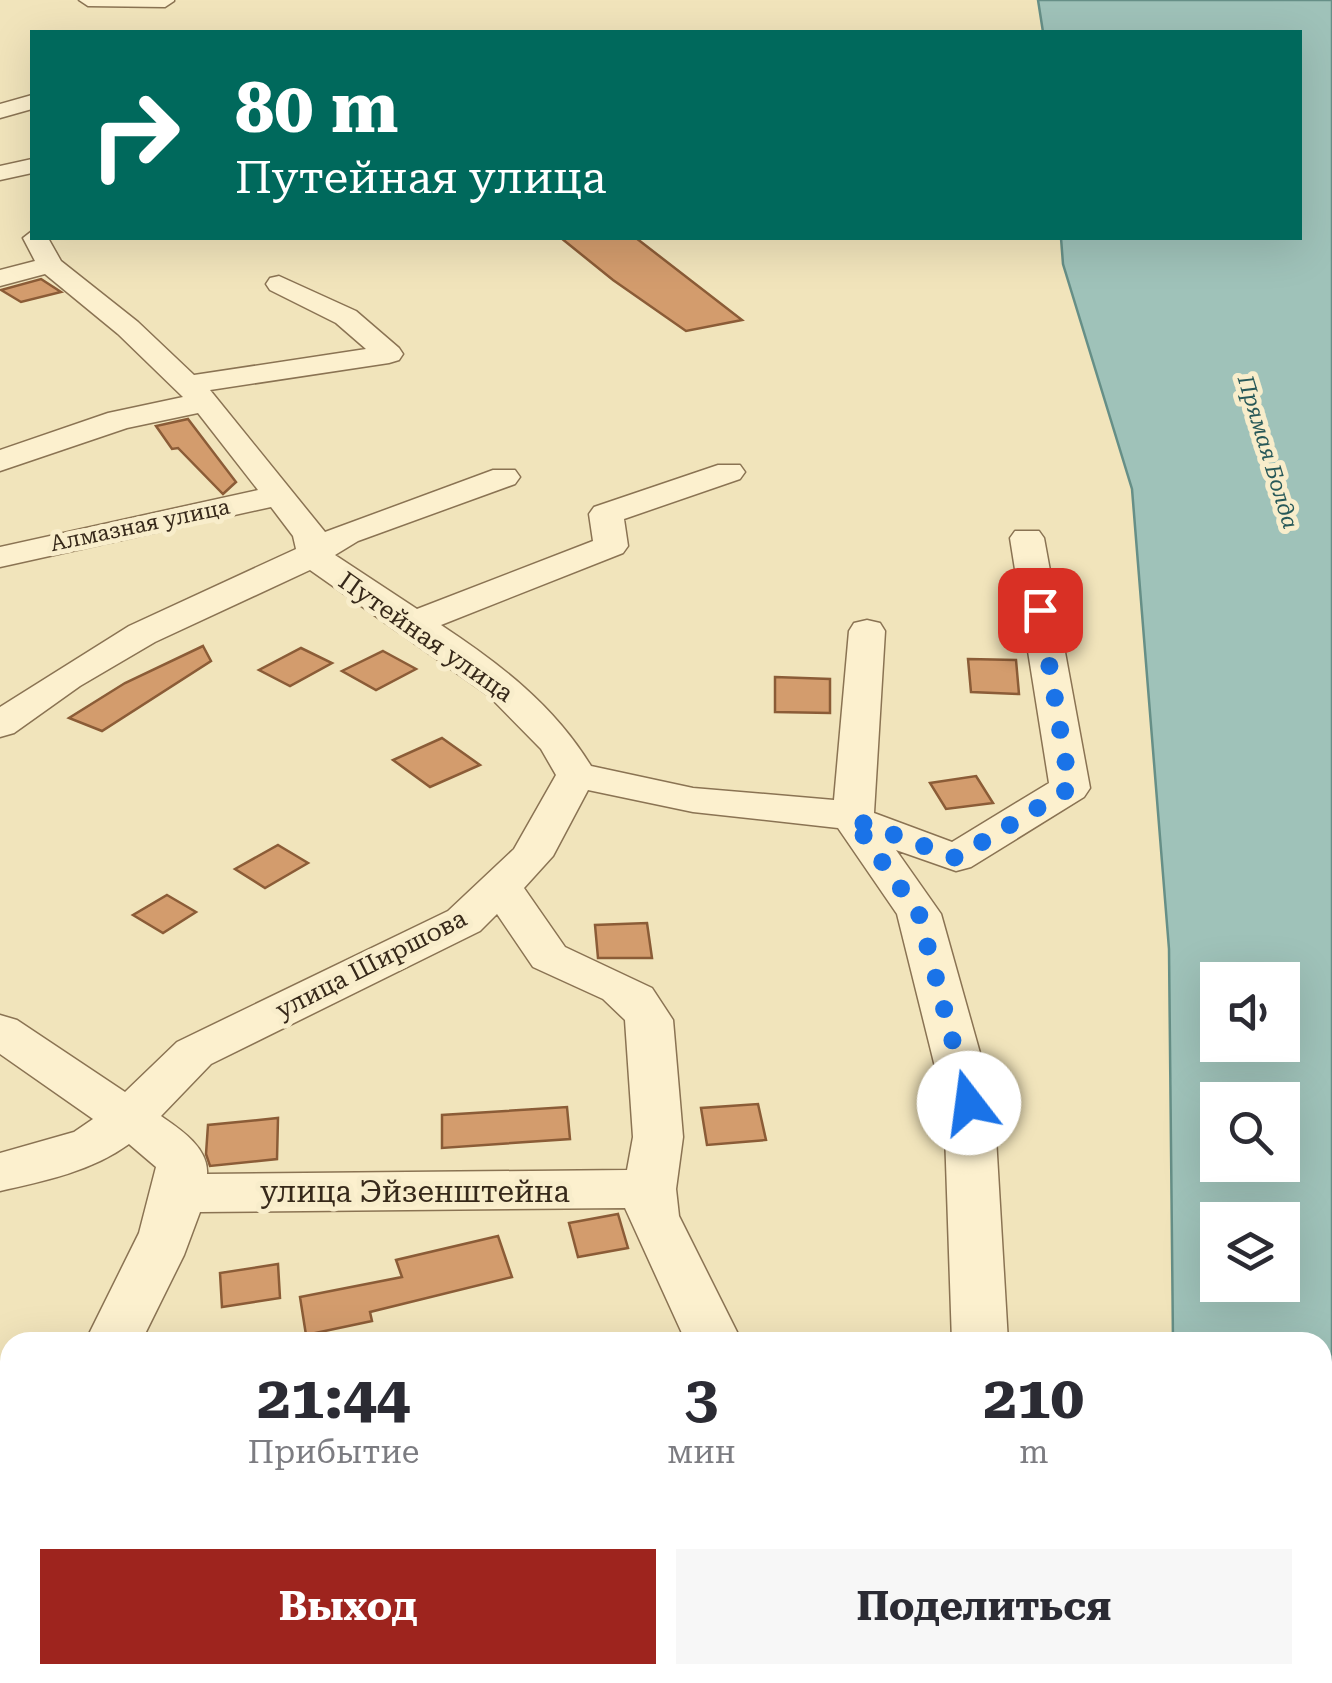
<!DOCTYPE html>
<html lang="ru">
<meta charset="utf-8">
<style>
body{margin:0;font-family:"Roboto Serif",serif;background:#f7f7f7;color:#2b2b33;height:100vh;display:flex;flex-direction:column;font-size:38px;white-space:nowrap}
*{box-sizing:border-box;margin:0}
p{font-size:32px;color:#7c7c81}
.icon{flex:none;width:55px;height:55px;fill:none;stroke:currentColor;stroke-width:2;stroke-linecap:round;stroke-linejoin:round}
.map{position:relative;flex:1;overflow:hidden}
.side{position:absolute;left:0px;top:1332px;width:1332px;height:352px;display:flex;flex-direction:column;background:#fff;border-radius:30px 30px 0 0;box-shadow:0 10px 40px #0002}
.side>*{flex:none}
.guide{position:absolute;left:30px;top:30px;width:1272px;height:210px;border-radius:0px;box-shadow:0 10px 40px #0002;background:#00695c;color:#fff;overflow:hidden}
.tools{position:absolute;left:1200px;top:962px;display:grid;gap:20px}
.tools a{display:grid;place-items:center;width:100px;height:100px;border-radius:0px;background:#fff;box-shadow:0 10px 40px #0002;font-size:50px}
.pin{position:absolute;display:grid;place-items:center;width:85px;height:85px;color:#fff;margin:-42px;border-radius:20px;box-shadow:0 5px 15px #0006}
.me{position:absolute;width:110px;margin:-55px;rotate:345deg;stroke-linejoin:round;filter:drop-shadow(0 0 8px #0008)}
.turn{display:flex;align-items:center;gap:35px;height:210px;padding:0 40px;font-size:45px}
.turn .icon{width:130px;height:130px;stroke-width:2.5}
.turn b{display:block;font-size:70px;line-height:85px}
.eta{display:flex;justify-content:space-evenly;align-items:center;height:170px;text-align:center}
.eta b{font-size:60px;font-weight:700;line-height:70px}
.primary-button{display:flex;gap:20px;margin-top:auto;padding:20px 40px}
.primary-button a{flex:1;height:115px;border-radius:0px;background:#9e241e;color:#fff;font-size:40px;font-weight:700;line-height:115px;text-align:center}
.primary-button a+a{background:#f7f7f7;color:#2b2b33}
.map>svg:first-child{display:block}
.water{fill:#9fc2b9;stroke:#668f87;stroke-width:2.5;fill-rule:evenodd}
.building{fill:#d39c6d;stroke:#8b5c37;stroke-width:2.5}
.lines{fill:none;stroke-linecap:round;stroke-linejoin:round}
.minor-casing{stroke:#8a7353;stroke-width:3}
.minor{fill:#fcf0ce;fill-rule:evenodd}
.route{stroke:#1a73e8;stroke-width:18;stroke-dasharray:0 32.4}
.labels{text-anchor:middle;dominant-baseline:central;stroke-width:10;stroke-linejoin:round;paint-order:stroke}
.far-water-label{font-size:22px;font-style:italic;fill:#275858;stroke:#f8edcb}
.far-street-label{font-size:22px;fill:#37291a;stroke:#f8edcb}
.street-label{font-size:25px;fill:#37291a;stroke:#f8edcb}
.near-street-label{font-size:30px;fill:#37291a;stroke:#f8edcb}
</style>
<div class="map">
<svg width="1332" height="1683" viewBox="0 0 1332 1683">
<rect width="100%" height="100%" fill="#f1e4bb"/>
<path class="water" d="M1038,0H1332V1683H1177V1675H1322V1342H1173L1169,949L1132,489L1063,264L1061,238H1300V32H1043ZM1218,980H1282V1045H1218ZM1218,1100H1282V1165H1218ZM1218,1220H1282V1285H1218Z"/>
<g class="building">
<path d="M561,238H636L742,320L686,331L613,280Z"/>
<path d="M41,279L61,292L21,302L1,290Z"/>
<path d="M188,419L236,482L223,494L178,448L172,449L156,426Z"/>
<path d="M203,646L211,661L102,731L69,718L125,683Z"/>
<path d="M301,648L332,663L290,686L259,670Z"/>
<path d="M383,651L416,669L376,690L342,671Z"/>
<path d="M968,659L1016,660L1019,694L971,692Z"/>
<path d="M775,677L830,679V713L775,712Z"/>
<path d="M442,738L480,765L430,787L393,760Z"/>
<path d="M976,776L993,803L946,809L930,783Z"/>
<path d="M278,845L308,863L265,888L235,869Z"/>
<path d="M167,895L196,912L163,933L133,915Z"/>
<path d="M647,923L652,958H598L595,925Z"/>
<path d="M758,1104L766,1140L707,1145L701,1108Z"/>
<path d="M567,1107L570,1139L442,1148V1115Z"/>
<path d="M278,1118L277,1159L210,1166L206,1154L208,1125Z"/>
<path d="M618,1214L628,1248L578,1257L569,1223Z"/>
<path d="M498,1236L512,1277L370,1312L372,1321L306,1335L300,1297L402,1277L396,1260Z"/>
<path d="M278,1264L280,1298L222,1307L220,1273Z"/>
</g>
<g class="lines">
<g class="minor-casing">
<g id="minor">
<path d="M79,0H174V1L165,7L88,6Z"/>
<path d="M32,95V109L0,118V104Z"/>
<path d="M32,159V173L0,180V166Z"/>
<path d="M32,231V238H48L61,261L138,322L194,375L366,349L336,323L270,290L266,284L270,278L279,276L356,311L399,348L403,354L399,360L389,363L210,390L325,532L493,470H515L520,477L515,484L358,541L335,555L417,609L593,541L589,514L594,507L718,465H740L745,472L740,479L624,519L628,546L623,553L441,625C500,664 554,705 591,766L693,788L834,800L849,631L854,623L867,620L880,623L885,631L874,813L952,842L1049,783L1010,538L1015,531H1039L1044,538L1090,788L1084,797L971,867L956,871L896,850L941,914L994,1103L1008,1342H952L944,1103L897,914L838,828L693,812L588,790L553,856L524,888L565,947L652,988L673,1020L683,1137L676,1189L679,1216L742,1342H686L625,1208L200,1212L184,1255L141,1342H85L139,1233L156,1167L129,1144C92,1171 45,1181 0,1191V1153L74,1132L93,1119L0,1054V1015L17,1020L125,1092L177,1042L448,911L514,849L556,775L541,749L488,695L310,570L155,642L80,686L14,733L0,737V707L129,626L296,549L293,536L271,507L0,567V547L258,490L198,413L127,428L0,471V450L108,413L183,397L118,334L45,274L0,286V270L35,261L23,238ZM497,914L533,967L603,999L625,1020L633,1137L627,1170L207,1174C209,1148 180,1129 161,1116L211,1064L480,931Z"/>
<path d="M10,1421V1472L0,1476V1424Z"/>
<path d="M71,1675H137L138,1683H72Z"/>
<path d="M383,1675H467L463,1683H379Z"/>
<rect x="872" y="1675" width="66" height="8"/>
</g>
</g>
<use href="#minor" class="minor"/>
</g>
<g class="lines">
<path class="route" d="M969,1103L919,914L852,819L956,858L1070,788L1040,610"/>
</g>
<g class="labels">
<g class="far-water-label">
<text transform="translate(1268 452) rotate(73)">Прямая Болда</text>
</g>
<g class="far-street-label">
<text transform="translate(140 525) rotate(-12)">Алмазная улица</text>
</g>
<g class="street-label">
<text transform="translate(426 637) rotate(35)">Путейная улица</text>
<text transform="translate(371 964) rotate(-27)">улица Ширшова</text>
</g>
<g class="near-street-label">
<text x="415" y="1191">улица Эйзенштейна</text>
</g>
</g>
</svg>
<div class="tools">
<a><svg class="icon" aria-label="sound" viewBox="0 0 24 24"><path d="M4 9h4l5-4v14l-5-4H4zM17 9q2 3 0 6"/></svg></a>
<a><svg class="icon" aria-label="search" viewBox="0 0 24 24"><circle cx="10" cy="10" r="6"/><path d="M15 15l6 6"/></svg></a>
<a><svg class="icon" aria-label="layers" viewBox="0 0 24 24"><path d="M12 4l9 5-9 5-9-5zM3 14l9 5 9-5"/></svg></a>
</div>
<div class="pin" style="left:1040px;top:610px;background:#d93025"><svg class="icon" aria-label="arrive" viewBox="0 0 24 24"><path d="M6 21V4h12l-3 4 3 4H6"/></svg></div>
<svg class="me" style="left:969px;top:1103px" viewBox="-20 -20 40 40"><circle r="19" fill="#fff"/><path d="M0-13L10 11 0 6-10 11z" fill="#1a73e8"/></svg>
<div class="guide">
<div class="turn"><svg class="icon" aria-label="right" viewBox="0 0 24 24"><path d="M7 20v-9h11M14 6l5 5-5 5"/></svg><div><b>80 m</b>Путейная улица</div></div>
</div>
<section class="side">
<div class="eta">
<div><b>21:44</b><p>Прибытие</p></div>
<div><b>3</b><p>мин</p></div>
<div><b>210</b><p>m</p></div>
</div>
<div class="primary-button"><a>Выход</a><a>Поделиться</a></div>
</section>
</div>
